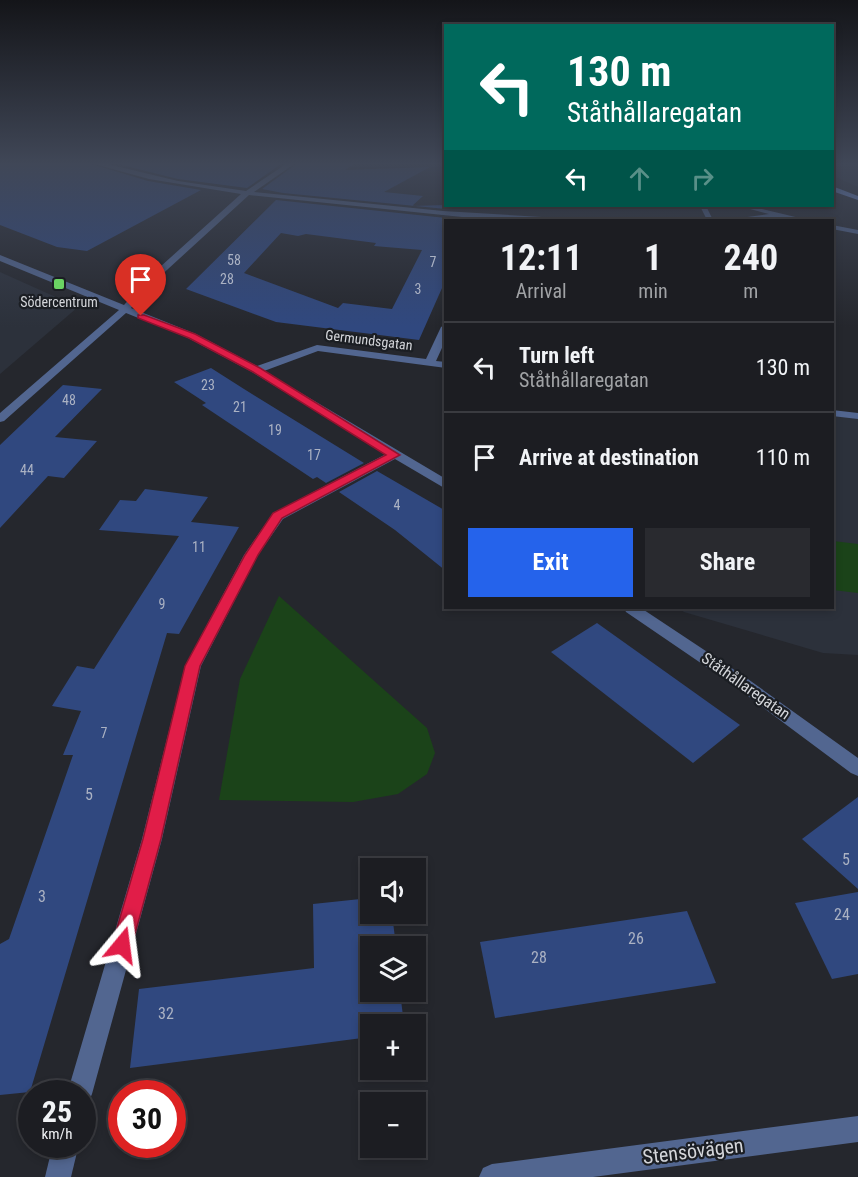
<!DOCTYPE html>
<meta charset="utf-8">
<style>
body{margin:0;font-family:"Roboto Condensed",sans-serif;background:#292a2f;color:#f1f3f6;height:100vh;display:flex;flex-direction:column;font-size:22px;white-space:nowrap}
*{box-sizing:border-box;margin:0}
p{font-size:20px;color:#a0a2a5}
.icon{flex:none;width:33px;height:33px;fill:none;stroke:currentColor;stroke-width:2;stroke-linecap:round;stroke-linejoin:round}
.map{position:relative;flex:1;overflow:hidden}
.drawer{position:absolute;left:444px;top:219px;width:390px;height:390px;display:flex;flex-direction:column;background:#1c1d22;border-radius:0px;box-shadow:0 3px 9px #0003,0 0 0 2px #3a3b40}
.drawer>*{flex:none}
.banner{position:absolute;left:444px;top:24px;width:390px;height:183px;border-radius:0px;box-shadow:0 3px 9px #0003,0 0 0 2px #3a3b40;background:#00695c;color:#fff;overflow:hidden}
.buttons{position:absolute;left:360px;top:858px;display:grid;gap:12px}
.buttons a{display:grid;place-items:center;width:66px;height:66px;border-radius:0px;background:#1c1d22;box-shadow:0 3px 9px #0003,0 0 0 2px #3a3b40;font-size:30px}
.speed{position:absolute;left:18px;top:1080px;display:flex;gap:12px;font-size:30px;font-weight:700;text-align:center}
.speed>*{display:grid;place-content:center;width:78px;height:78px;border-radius:50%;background:#1c1d22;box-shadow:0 3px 9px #0003,0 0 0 2px #3a3b40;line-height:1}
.speed small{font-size:15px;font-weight:400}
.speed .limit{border:9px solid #d22;background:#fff;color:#111}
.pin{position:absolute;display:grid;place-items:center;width:51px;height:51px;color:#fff;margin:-62px -26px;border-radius:50% 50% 50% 0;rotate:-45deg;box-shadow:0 0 6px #0007}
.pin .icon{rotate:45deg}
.me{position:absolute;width:66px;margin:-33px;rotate:16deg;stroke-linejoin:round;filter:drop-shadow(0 0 4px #0008)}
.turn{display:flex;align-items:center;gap:21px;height:126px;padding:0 24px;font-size:27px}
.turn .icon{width:78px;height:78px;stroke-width:2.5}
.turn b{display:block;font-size:42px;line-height:51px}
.lanes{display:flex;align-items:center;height:57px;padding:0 24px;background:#0003;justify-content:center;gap:30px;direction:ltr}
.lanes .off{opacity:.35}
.eta{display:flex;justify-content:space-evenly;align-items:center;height:102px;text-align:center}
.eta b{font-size:36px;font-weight:700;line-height:42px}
.button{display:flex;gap:12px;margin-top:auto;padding:12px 24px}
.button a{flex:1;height:69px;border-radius:0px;background:#2563eb;color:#fff;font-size:24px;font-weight:700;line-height:69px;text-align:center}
.button a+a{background:#292a2f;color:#f1f3f6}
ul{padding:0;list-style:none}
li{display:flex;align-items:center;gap:18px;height:90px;padding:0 24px;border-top:2px solid #3a3b40}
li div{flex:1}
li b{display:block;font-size:22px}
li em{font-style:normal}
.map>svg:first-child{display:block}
.built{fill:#2c313b}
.green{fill:#1b4319}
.building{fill:#30487f;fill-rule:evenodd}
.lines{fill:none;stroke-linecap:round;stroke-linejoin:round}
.minor{fill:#526690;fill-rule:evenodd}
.major{fill:#7ca3f9;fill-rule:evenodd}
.route{fill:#e11d48;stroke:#92132f;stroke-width:1.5}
.poi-dot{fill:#6ad363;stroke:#1b1e23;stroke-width:2}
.labels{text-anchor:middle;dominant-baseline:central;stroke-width:4.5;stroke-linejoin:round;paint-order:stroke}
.number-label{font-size:14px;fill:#abb2c3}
.far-poi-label{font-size:14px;fill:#d4d6da;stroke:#1b1e23}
.far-street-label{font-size:14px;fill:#d4d6da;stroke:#1b1e23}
.street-label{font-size:16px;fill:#d4d6da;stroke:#1b1e23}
.near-number-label{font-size:16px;fill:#abb2c3}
.near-street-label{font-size:20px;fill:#d4d6da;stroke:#1b1e23}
</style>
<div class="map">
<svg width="858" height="1177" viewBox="0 0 858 1177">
<rect width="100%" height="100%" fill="#25272d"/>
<g class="built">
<path d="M833,162H858V187L833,176Z"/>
<path d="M0,272L78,307L0,374Z"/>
<path d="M833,413L858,416V655L823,653L684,612L678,608H832Z"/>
</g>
<g class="green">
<path d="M833,541L858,544V593L833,590Z"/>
<path d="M279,596L427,728L435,753L427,774L398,794L353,802L219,800L240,679Z"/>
</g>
<g class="building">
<path d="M0,162H85L148,181L201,190L87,251L57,247L0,225Z"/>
<path d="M110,162H284L247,188L178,179Z"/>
<path d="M299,162H357L345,170L430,167L384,192L423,196L412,206L446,205V209L283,193L262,189Z"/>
<path d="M276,200L446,218V279L419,340L276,322L186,289ZM281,233L298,236L306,234L376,243L374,246L422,250L392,309L343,303L338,308L244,273Z"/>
<path d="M211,368L244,389L364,463L326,483L317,477L313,479L202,405L206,403L174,382Z"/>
<path d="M63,385L102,389L55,437L97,441L64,478L48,476L0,528V445Z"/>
<path d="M377,471L446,511V571L395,530L339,492Z"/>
<path d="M145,489L208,497L191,522L239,527L179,634L167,633L30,1092L0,1095V944L9,939L73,755H63L81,711L52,706L77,666L94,669L179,536L99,530L120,500L136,501Z"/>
<path d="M597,623L740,725L693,763L551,652Z"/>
<path d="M858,797V889L802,839Z"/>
<path d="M858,892V974L832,979L795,903Z"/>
<path d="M370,898V914H392L396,946H370V992H400L404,1024H370V1037L130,1068L139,989L314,968L313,904Z"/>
<path d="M687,911L716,983L495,1018L480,942Z"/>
</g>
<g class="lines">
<g class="minor">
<path d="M87,162H99L178,181L246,191L289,162H297L254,192L443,211L559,218L563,220L472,218L249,195L156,280L131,308L196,334L257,366L317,345L426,359L441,327L446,324V339L436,361L446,362V368L318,351L264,371L446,479V489L395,459L283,519L258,555L201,666L162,839L92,1094L88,1103L82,1105V1094H67L142,839L185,666L244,555L273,513L386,454L252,372L188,338L126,313L4,421L0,422V413L119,310L0,261V255L124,305L150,276L241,194L149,179Z"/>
<path d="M700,206H706L713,220H707Z"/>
<path d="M739,206H750L808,220C798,221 789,217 779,217C767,217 751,220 737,220L740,218L769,214Z"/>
<path d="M832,225L858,230V234L832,229Z"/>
<path d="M832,410L858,413V419L832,416Z"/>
<path d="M624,608H641L745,677L858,758V776L851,773L733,685L626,612Z"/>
<path d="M858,1116V1142L593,1177H479L483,1168L492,1164Z"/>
<path d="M53,1144H79L71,1177H45Z"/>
</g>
<path class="major" d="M832,186L858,196V200L832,191Z"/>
</g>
<linearGradient id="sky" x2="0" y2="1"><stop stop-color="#141519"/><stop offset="0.5" stop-color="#404757"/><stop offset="1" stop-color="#404757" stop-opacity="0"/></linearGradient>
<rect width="858" height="327" fill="url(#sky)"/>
<path class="route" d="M138,315H144L195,334L260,368L400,455L282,518L258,555L200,666L161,839L132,945L129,952L122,955L115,952L112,945L143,839L185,666L245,555L273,513L386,455L253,372L189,338L138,318Z"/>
<rect class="poi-dot" x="53" y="278" width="12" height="12" rx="3"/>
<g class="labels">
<g class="number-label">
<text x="234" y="260">58</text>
<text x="433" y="262">7</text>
<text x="227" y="279">28</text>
<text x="418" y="289">3</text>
<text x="208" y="385">23</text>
<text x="69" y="400">48</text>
<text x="240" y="407">21</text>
<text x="275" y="430">19</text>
<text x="314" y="455">17</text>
<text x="27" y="470">44</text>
<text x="397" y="505">4</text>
<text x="199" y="547">11</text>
<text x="162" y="604">9</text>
<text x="104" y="733">7</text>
</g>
<g class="far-poi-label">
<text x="59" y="302">Södercentrum</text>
</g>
<g class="far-street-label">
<text transform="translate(369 340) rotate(7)">Germundsgatan</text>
</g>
<g class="street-label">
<text transform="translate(746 686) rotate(35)">Ståthållaregatan</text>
</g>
<g class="near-number-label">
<text x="89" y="794">5</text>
<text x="846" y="859">5</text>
<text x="42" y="896">3</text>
<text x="842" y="914">24</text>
<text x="636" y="938">26</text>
<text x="539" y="957">28</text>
<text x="166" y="1013">32</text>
</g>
<g class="near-street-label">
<text transform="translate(693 1151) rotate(-7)">Stensövägen</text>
</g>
</g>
</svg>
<div class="buttons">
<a><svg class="icon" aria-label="sound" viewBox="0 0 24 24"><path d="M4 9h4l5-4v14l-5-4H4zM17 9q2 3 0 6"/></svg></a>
<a><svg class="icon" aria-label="layers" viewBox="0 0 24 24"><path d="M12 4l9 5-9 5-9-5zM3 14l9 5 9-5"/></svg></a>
<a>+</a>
<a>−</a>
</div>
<div class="speed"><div>25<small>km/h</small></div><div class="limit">30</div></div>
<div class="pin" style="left:141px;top:316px;background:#d93025"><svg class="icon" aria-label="arrive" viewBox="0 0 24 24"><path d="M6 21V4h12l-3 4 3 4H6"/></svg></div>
<svg class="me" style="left:122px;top:945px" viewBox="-20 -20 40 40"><path d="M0-17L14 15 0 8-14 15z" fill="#e11d48" stroke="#fff" stroke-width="4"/></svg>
<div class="banner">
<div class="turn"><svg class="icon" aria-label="left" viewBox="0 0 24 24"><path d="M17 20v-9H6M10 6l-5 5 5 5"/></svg><div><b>130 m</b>Ståthållaregatan</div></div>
<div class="lanes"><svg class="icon" aria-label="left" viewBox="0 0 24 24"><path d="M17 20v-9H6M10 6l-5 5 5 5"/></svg><svg class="icon off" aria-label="ahead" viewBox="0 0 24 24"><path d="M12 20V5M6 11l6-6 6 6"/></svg><svg class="icon off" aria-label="right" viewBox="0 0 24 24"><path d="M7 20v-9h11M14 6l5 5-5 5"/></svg></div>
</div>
<section class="drawer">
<div class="eta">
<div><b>12:11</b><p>Arrival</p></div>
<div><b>1</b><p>min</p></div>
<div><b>240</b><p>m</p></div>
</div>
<ul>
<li><svg class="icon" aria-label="left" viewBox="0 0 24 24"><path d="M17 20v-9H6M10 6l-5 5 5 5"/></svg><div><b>Turn left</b><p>Ståthållaregatan</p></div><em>130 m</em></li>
<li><svg class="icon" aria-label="arrive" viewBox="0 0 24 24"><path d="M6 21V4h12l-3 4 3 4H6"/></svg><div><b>Arrive at destination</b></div><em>110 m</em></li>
</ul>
<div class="button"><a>Exit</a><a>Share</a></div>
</section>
</div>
